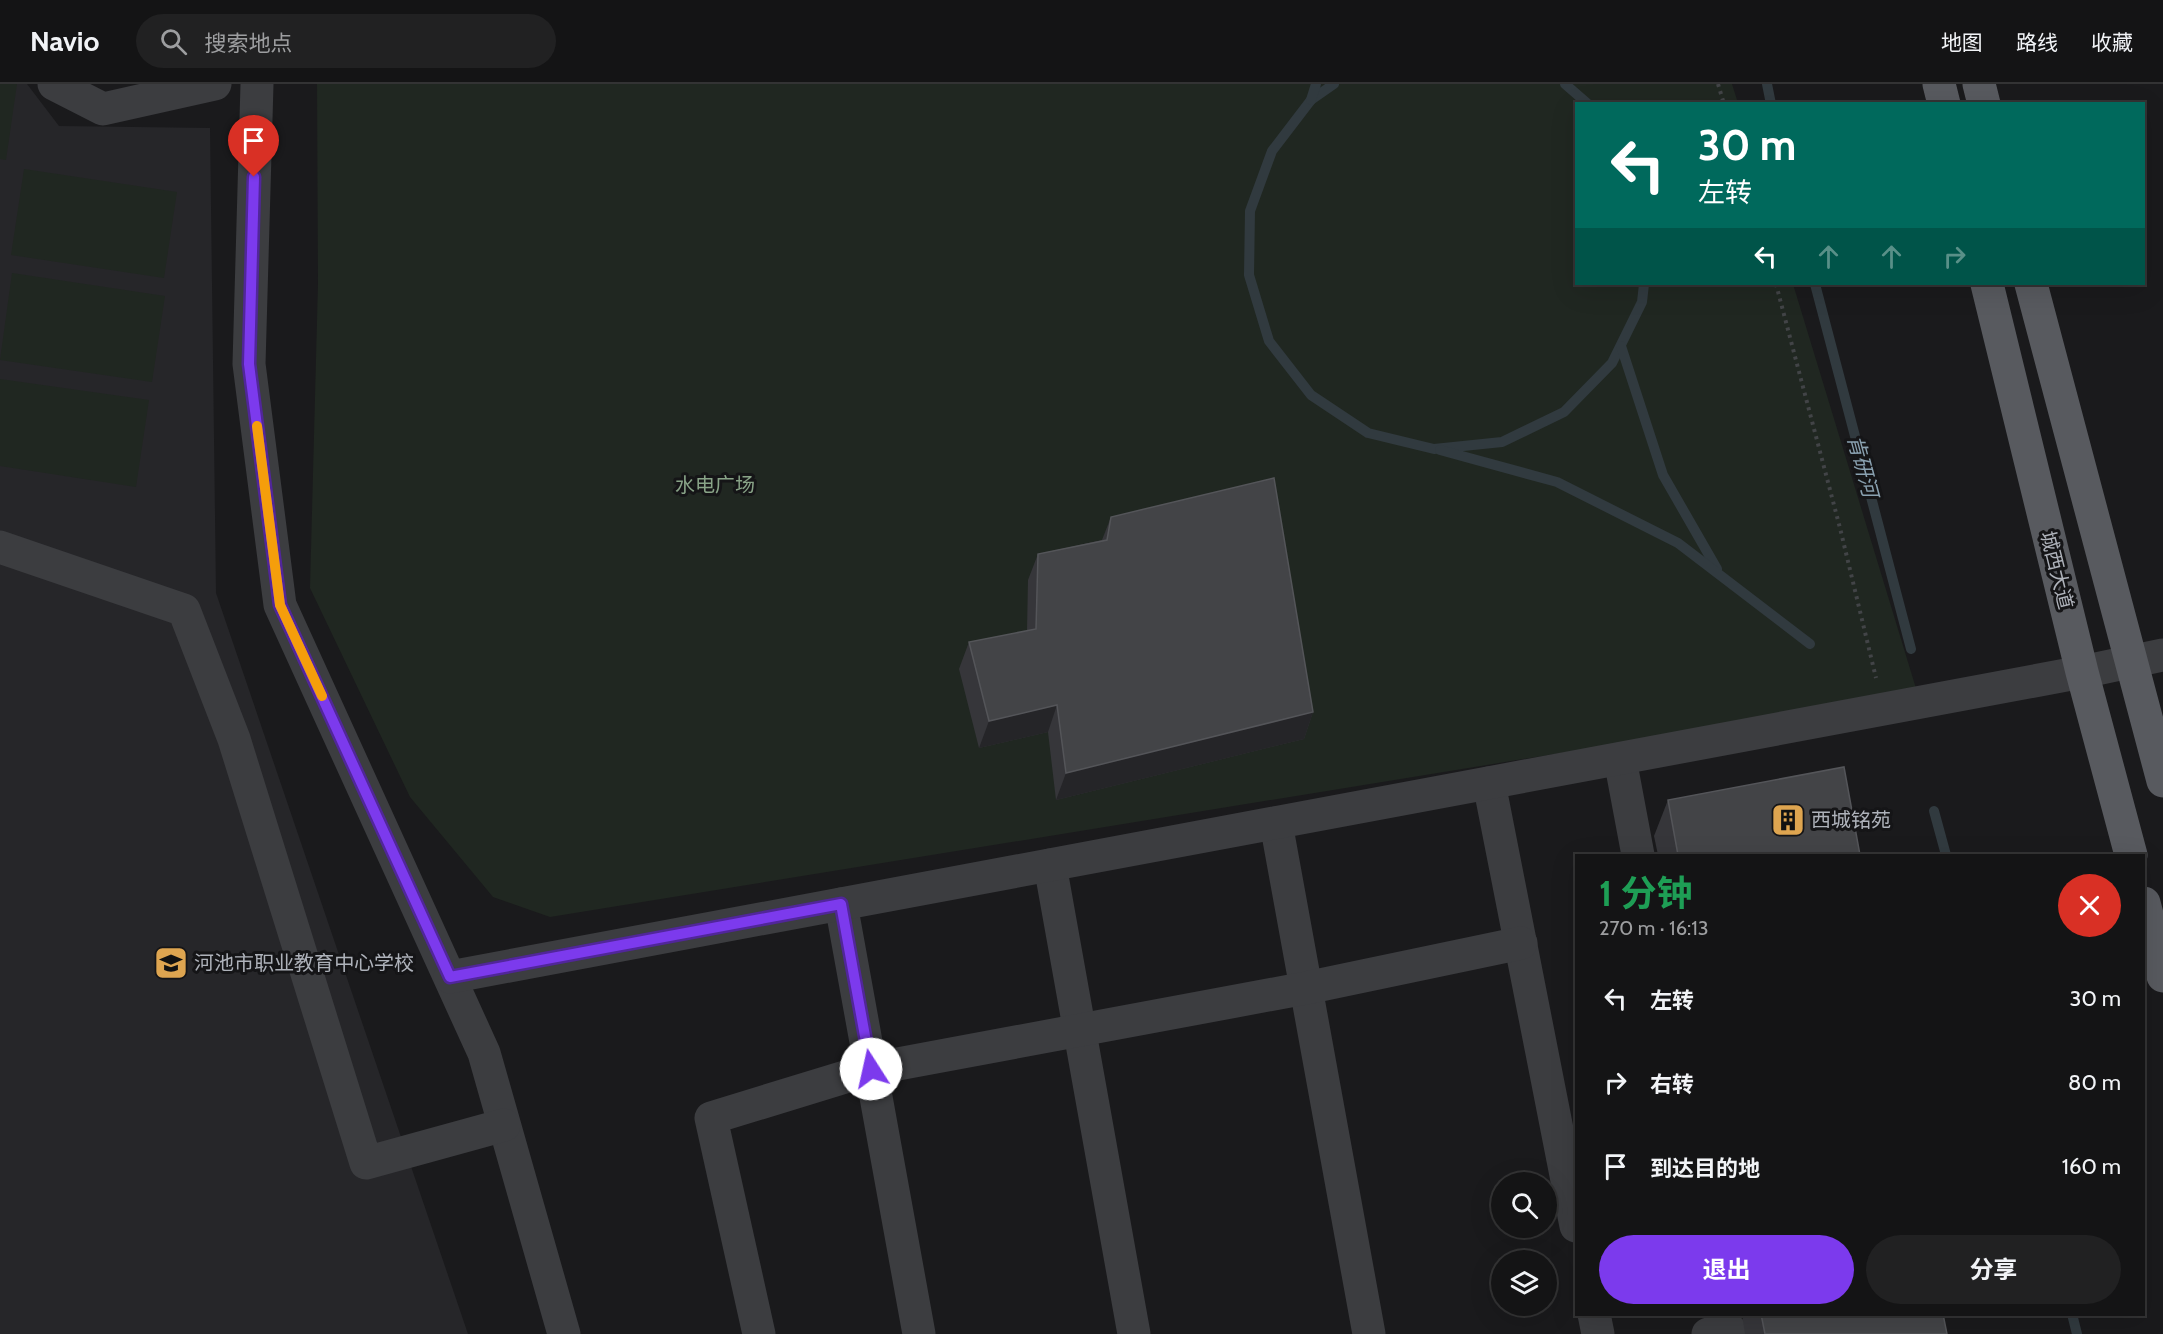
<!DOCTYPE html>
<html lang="zh">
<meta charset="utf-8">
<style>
body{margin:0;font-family:Cabin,"Noto Sans SC",sans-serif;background:#212122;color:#f1f3f6;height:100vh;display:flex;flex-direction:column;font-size:22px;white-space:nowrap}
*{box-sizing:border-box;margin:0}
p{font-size:20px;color:#9d9ea0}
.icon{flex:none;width:33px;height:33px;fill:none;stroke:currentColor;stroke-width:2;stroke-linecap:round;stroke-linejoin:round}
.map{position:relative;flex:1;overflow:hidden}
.side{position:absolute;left:1575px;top:770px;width:570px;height:462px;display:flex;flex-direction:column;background:#141415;border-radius:0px;box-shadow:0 6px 24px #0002,0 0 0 2px #333334}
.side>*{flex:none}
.hud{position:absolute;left:1575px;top:18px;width:570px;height:183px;border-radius:0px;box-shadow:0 6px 24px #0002,0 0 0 2px #333334;background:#00695c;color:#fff;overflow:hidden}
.buttons{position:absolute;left:1491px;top:1088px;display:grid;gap:12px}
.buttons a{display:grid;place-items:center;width:66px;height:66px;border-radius:50%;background:#141415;box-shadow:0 6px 24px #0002,0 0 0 2px #333334;font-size:30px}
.pin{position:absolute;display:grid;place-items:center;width:51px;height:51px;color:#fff;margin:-62px -26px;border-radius:50% 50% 50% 0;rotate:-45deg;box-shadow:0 0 6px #0007}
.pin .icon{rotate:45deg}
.me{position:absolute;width:66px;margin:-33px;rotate:350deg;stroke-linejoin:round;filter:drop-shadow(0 0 4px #0008)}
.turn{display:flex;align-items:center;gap:21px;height:126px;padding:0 24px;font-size:27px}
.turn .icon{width:78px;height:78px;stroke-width:2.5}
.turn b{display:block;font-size:42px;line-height:51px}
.lanes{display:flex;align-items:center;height:57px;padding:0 24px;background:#0003;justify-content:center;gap:30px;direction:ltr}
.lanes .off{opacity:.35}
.round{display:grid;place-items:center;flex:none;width:63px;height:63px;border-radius:32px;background:#212122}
.summary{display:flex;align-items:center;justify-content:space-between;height:102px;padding:0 24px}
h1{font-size:36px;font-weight:700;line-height:45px;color:#1e9e55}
.cta{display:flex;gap:12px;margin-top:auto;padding:12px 24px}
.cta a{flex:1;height:69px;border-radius:36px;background:#7c3aed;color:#fff;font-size:24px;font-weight:700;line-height:69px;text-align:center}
.cta a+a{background:#212122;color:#f1f3f6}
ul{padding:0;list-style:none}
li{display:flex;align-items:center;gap:18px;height:84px;padding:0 24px}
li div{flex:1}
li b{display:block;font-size:22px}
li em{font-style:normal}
header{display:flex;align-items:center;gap:36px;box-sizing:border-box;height:84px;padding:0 30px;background:#141415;border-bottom:2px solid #333334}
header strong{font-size:28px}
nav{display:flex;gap:33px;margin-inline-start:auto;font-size:21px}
.search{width:420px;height:54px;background:#212122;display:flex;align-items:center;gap:15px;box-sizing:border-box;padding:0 21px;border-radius:33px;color:#9d9ea0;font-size:22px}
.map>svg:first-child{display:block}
.built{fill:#262629}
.green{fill:#202721}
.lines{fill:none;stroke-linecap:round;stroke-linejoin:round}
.stream{stroke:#313a3f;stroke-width:10}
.path{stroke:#424447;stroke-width:4;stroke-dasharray:3 4.5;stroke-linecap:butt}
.minor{stroke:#3c3d40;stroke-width:33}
.major{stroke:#585a5f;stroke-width:33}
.wall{fill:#36363a}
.shaded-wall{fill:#252528}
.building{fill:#434447;stroke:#545559;stroke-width:1.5}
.route-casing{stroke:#51269a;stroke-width:15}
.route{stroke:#7c3aed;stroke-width:10}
.slow{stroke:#f59e0b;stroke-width:10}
.labels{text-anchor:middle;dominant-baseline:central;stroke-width:6;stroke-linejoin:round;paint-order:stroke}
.park-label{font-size:20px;fill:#88a387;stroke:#151517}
.street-label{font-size:20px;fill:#aeb2ba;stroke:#151517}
.poi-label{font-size:20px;fill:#aeb2ba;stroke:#151517;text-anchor:start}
.water-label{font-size:21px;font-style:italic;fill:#8aa1b0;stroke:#151517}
</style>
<header>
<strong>Navio</strong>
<div class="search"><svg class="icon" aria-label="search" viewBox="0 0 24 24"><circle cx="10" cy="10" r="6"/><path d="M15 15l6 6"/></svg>搜索地点</div>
<nav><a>地图</a><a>路线</a><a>收藏</a></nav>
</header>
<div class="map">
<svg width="2163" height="1250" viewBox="0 0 2163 1250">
<rect width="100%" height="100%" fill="#1a1a1c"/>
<path class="built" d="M0,0H27L59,42L210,44L216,509L468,1250H0Z"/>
<g class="green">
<path d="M0,0H17L6,76L0,75Z"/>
<path d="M317,0H1732L1738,19L1576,20V200H1793L1918,611L550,833L493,813L410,713L310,504L318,199Z"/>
<path d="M24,85L177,108L164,194L11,171Z"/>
<path d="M12,189L165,212L152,298L0,276Z"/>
<path d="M0,295L149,316L136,403L0,382Z"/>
</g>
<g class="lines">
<g class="stream">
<path d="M1334,0L1311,16L1272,67L1250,127L1249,191L1269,257L1311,311L1368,349L1434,365L1502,358L1564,328L1612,279L1642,218L1644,200"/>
<path d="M1565,0L1588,20"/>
<path d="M1767,0L1771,20"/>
<path d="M1311,16L1316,0"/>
<path d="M1815,200L1911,565"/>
<path d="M1621,262L1663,391L1717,485"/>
<path d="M1440,366L1557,398L1678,459L1810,560"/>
<path d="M1934,727L1946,771"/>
<path d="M2072,1230L2077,1250"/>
</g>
<g class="path">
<path d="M1718,0L1724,20"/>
<path d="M1776,200L1840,444L1876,594"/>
</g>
<g class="minor">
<path d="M54,0L103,25L215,0"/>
<path d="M257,0L249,280L280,521L484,969L564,1250"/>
<path d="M0,463L184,526L234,655L366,1079L504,1041"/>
<path d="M1620,675L1638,771"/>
<path d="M1489,699L1576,1142"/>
<path d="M1276,739L1369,1250"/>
<path d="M1050,781L1134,1250"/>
<path d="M841,820L919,1250"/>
<path d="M450,893L2082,588L2163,571"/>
<path d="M1594,1230L1598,1250"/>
<path d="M759,1250L711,1034L871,985L1306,904L1521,859"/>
<path d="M1708,1250L1730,1246"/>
</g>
<g class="major">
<path d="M1939,0L1944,20"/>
<path d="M1979,0L1984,20"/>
<path d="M1987,200L2082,588L2131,771"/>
<path d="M2031,200L2163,697"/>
<path d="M2144,819L2163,892"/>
</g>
</g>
<g class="wall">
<path d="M1111,433L1313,628L1304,655L1056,716L1048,648L979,664L959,585L969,558L1027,547L1028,496L1038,470L1102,456Z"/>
<path d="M1668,716L1860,771H1658L1654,752Z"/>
<path d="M1742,1230H1943L1947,1250H1745Z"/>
</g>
<g class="shaded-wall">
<path d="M1057,621L1048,648L979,664L989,637Z"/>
<path d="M1313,628L1304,655L1056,716L1066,689Z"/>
</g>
<g class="building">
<path d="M1274,394L1313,628L1066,689L1057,621L989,637L969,558L1036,545L1038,470L1107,456L1111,433Z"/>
<path d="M1844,683L1860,771H1678L1668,716Z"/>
<path d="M1761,1230H1943L1947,1250H1765Z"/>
</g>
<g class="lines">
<g class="route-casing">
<path id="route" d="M254,93L249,280L280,521L450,893L841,820L871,985"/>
</g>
<use href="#route" class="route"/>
<path class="slow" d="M257,342L280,521L322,612"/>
</g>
<defs>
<g id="building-square" transform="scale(1.725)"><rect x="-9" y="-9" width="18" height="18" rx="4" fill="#dea550" stroke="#151517"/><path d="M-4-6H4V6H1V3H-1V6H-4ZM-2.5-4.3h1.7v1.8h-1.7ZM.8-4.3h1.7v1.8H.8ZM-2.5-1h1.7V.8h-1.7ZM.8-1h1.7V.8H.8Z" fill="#111"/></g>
<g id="school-square" transform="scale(1.725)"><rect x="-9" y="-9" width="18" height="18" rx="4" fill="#dea550" stroke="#151517"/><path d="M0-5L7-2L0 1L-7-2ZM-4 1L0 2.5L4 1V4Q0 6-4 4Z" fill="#111"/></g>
</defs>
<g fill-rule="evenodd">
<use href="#building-square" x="1788" y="736"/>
<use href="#school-square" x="171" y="879"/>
</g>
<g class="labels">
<g class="park-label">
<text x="715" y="401">水电广场</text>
</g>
<g class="street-label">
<text transform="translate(2057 486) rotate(76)">城西大道</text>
</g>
<g class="poi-label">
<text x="1811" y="736">西城铭苑</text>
<text x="194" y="879">河池市职业教育中心学校</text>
</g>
<g class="water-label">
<text transform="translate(1863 382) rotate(75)">肯研河</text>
</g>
</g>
</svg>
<div class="buttons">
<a><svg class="icon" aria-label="search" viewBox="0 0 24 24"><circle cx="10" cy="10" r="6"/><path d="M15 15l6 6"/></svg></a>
<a><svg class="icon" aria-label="layers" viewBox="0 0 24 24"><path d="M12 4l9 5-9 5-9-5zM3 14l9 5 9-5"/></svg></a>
</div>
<div class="pin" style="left:254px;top:93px;background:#d93025"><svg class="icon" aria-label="arrive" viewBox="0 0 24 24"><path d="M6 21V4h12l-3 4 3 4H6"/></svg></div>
<svg class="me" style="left:871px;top:985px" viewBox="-20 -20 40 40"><circle r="19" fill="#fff"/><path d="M0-13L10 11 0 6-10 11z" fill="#7c3aed"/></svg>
<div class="hud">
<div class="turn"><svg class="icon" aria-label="left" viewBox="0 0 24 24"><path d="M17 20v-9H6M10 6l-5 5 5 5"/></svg><div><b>30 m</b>左转</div></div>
<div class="lanes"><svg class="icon" aria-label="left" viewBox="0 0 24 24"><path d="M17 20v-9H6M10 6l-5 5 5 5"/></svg><svg class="icon off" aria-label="ahead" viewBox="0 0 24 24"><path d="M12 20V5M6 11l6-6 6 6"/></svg><svg class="icon off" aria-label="ahead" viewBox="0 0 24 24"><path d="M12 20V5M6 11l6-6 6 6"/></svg><svg class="icon off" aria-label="right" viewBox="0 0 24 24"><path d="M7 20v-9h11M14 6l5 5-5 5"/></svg></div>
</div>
<section class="side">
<div class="summary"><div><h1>1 分钟</h1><p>270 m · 16:13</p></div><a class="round" style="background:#d93025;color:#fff"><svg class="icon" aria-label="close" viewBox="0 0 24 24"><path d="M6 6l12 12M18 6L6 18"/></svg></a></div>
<ul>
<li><svg class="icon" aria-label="left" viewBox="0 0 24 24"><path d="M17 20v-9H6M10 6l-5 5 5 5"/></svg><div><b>左转</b></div><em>30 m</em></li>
<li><svg class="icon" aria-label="right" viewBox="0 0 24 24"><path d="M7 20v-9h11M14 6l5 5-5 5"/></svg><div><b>右转</b></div><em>80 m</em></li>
<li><svg class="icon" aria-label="arrive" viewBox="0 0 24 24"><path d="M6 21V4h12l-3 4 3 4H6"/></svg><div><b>到达目的地</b></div><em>160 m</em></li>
</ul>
<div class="cta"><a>退出</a><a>分享</a></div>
</section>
</div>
